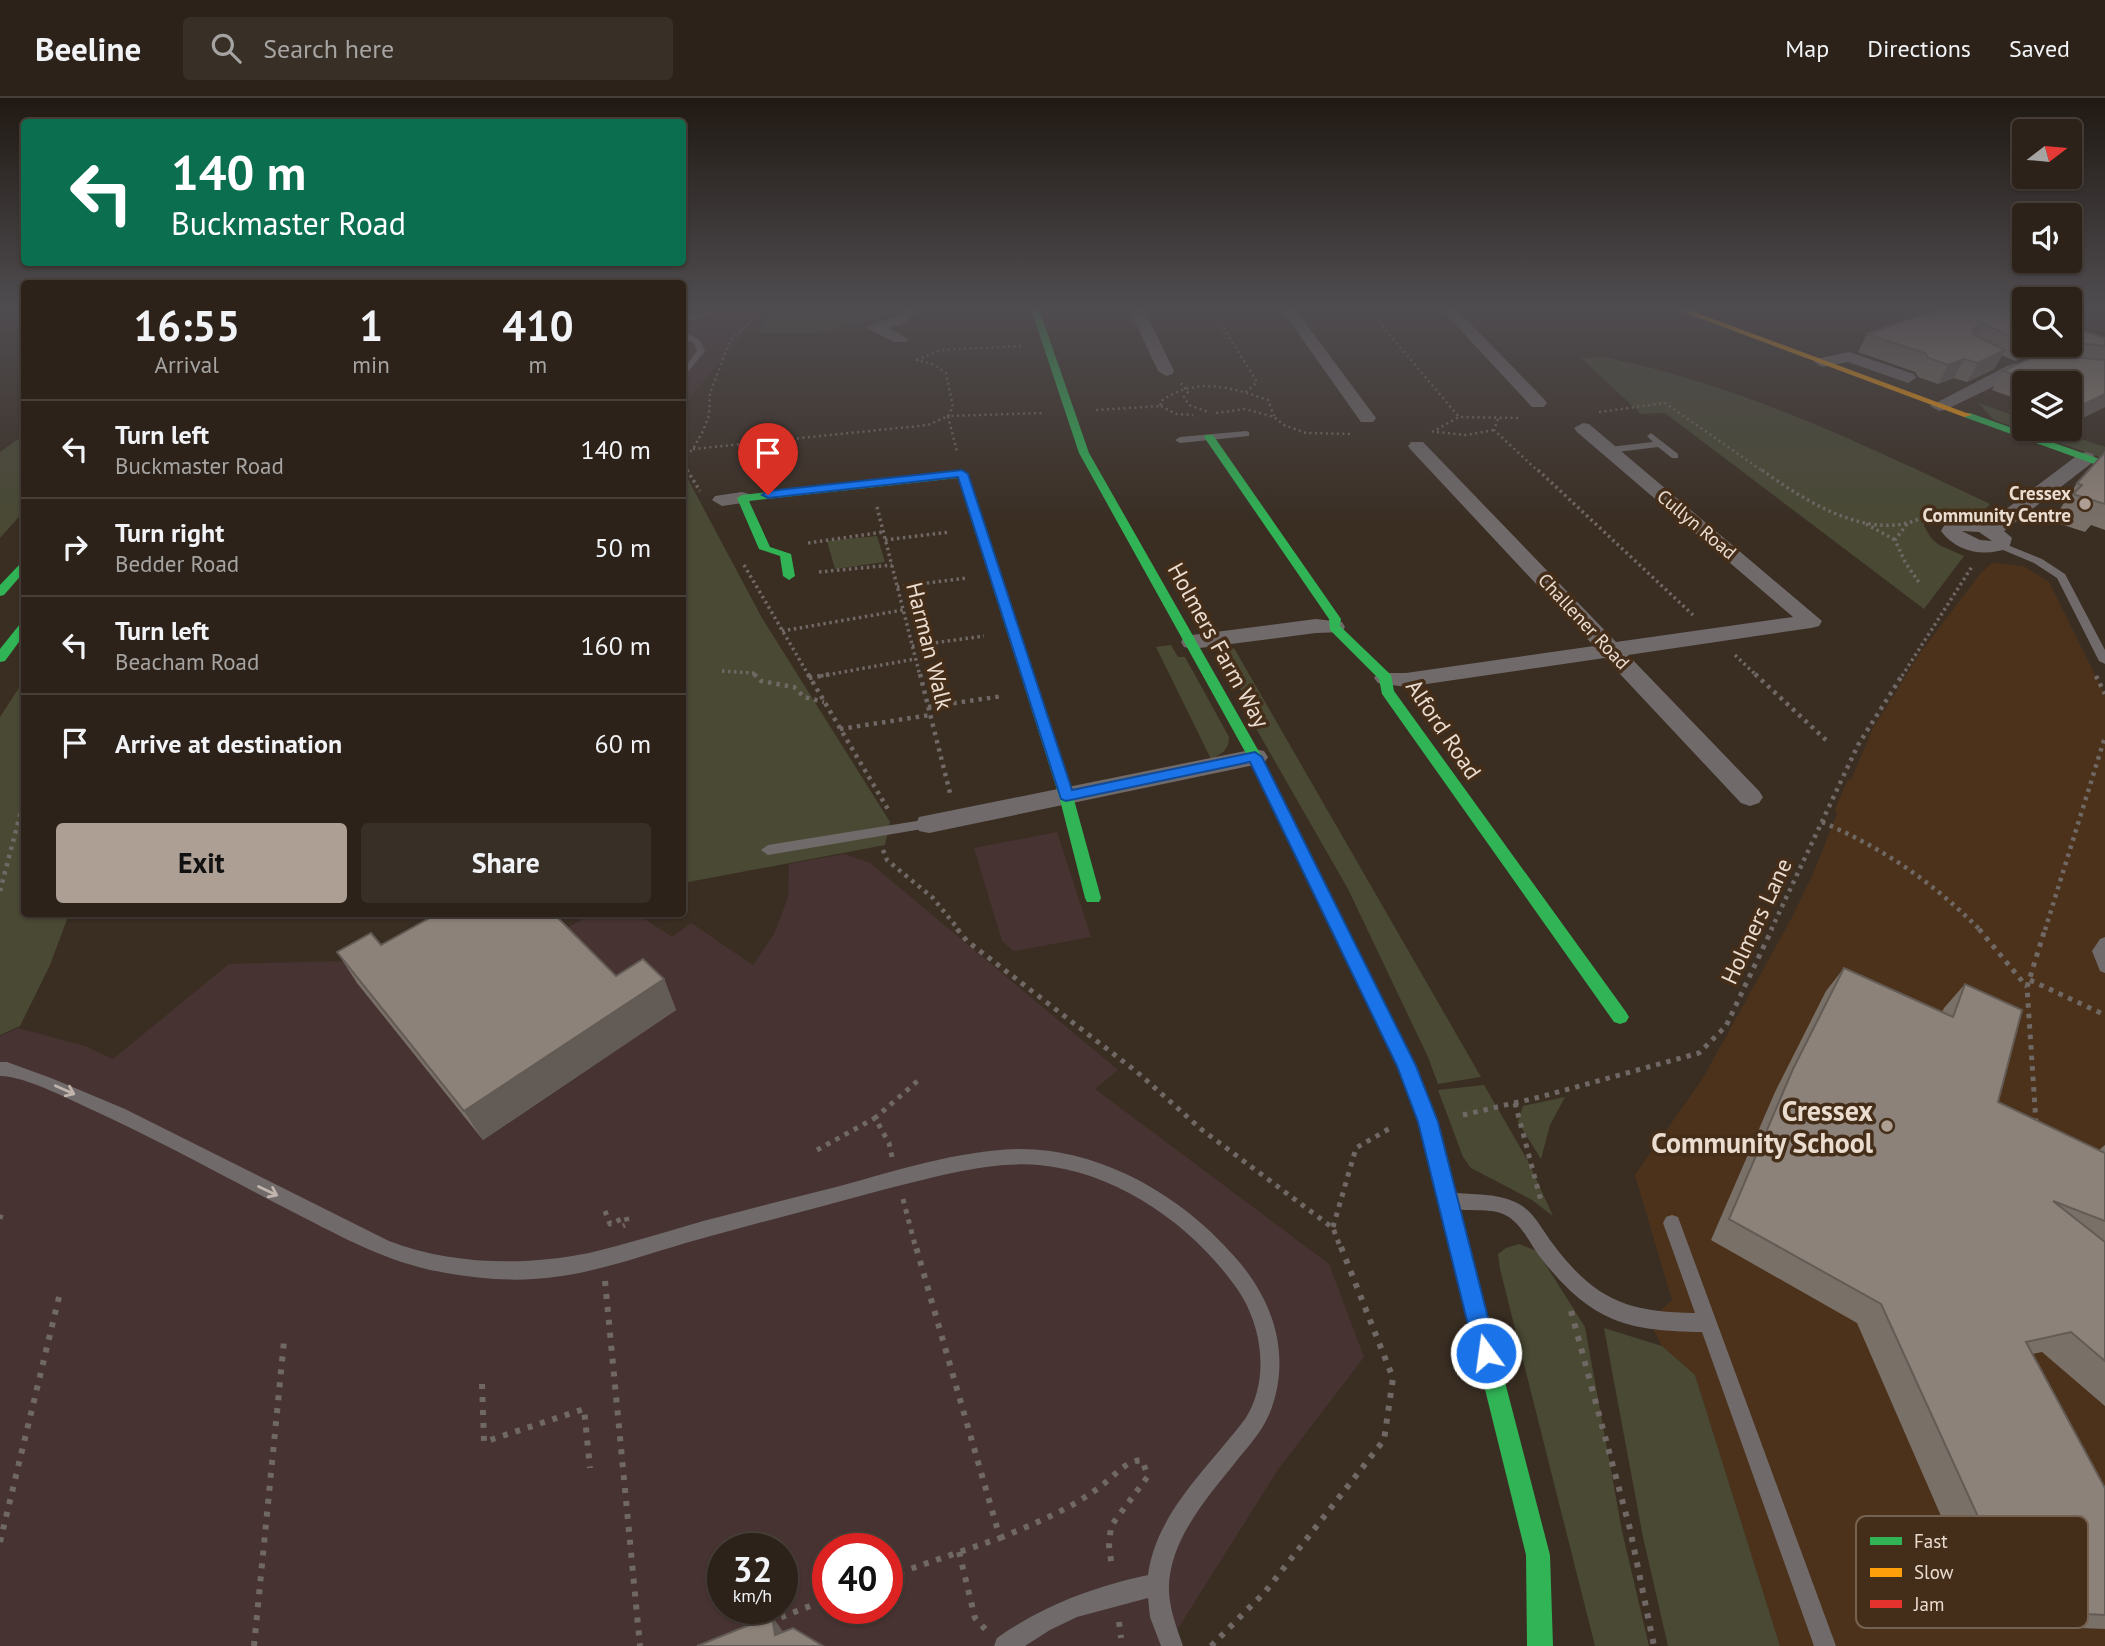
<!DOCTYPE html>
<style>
body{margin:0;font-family:"PT Sans",sans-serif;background:#382f27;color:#f1f3f6;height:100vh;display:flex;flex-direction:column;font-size:26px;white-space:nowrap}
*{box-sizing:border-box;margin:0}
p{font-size:23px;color:#a6a4a2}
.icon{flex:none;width:38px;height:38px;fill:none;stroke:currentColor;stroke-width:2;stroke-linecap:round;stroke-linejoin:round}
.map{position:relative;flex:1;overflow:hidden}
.details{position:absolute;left:21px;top:182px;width:665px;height:637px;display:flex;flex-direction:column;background:#2c221a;border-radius:7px;box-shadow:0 2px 5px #0004,0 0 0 2px #483f39}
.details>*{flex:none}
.banner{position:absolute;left:21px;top:21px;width:665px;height:147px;border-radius:7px;box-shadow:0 2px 5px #0004,0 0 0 2px #483f39;background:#0b6e4f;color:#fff;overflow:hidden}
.needle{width:46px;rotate:74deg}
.controls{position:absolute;left:2012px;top:21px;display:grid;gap:14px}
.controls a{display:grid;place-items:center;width:70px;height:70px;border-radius:7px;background:#2c221a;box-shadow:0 2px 5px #0004,0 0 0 2px #483f39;font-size:35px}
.speed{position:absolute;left:707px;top:1435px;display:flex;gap:14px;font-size:35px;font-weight:700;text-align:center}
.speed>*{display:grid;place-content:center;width:91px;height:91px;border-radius:50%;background:#2c221a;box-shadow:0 2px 5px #0004,0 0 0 2px #483f39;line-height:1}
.speed small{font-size:18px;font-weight:400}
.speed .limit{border:10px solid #d22;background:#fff;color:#111}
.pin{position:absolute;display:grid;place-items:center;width:60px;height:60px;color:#fff;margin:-72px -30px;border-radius:50% 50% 50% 0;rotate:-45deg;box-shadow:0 0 7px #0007}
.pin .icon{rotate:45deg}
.me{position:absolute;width:77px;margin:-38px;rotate:346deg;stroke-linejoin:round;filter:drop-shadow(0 0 5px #0008)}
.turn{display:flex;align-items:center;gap:24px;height:147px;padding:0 35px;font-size:32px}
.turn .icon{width:91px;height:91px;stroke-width:2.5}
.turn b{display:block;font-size:49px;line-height:60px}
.eta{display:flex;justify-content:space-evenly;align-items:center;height:119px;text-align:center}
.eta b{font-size:42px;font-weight:600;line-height:49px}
.action{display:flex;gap:14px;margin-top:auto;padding:14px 35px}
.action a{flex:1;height:80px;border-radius:7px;background:#ad9f93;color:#111;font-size:28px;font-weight:600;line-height:80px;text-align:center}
.action a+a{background:#382f27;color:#f1f3f6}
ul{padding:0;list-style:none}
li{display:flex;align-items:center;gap:21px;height:98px;padding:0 35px;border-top:2px solid #483f39}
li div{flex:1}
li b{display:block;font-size:26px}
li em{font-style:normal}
header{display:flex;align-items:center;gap:42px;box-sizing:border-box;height:98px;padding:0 35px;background:#2c221a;border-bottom:2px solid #483f39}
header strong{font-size:33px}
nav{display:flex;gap:38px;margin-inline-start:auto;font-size:24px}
.search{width:490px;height:63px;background:#382f27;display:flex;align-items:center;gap:18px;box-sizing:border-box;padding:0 24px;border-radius:7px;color:#a6a4a2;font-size:26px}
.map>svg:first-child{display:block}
.commercial{fill:#473332;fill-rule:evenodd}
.industrial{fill:#473331}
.built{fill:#4d321b}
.green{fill:#494934}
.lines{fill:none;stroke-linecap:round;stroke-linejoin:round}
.path-far4{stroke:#706864;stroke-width:2.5;stroke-dasharray:2 3.5;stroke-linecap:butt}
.path-far3{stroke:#706864;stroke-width:3.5;stroke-dasharray:2.5 3.5;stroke-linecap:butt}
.path-far2{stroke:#706864;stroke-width:4.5;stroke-dasharray:3.5 5;stroke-linecap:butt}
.path-far1{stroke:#706864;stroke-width:5;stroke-dasharray:4.5 6;stroke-linecap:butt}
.path{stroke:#706864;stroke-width:6;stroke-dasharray:5 8;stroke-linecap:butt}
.lane{fill:#706a6a;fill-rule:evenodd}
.street{fill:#706a6a;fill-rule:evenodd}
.fast{fill:#30b455;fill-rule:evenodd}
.slow{fill:#ff9f0a;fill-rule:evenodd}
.jam{fill:#e5322d;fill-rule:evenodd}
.wall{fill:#797068}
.shaded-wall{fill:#635b55}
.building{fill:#8d8279;stroke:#635b55;stroke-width:2}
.oneway{stroke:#c0b4ac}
.route{fill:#1a73e8;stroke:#114b97;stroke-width:2}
.poi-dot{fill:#ad9f93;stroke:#442d19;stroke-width:2.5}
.labels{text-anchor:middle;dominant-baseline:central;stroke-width:7;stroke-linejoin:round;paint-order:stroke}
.far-poi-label{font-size:19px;font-weight:bold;fill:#ebdcd0;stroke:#442d19;text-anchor:end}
.far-street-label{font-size:19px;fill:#ebdcd0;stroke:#442d19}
.street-label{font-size:23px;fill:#ebdcd0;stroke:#442d19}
.near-poi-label{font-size:28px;font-weight:bold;fill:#ebdcd0;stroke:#442d19;text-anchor:end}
.key{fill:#442d19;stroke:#766250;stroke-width:2}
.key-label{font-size:19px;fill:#ebdcd0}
</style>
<header>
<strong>Beeline</strong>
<div class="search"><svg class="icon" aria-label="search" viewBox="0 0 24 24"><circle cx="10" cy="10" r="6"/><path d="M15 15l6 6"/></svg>Search here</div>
<nav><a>Map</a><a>Directions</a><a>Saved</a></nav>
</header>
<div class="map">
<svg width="2105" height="1548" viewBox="0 0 2105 1548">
<rect width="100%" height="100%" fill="#3a2e23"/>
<g class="commercial">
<path d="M683,211H764L683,309Z"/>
<path d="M844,756L870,765L1118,972L1095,991L1329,1166L1364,1259L1277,1373L1167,1548H0V938L18,930L85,948L113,961L229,866L346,863L558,835L592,816H637L672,839L691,825L753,867L774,836L788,799L789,766ZM723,1451H782V1510H723ZM828,1451H887V1510H828Z"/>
</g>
<path class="industrial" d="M1057,734L1091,839L1014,853L1002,843L974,750Z"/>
<path class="built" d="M1992,465L2023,468L2049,484L2105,597V1548H1780L1695,1277L1662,1248L1649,1223L1672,1202L1635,1077L1703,980L1790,823L1813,776L1837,716L1835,711L1848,681L1851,682L1873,630L1921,554L1980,476Z"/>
<g class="green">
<path d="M778,211H904L902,214L818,235H758Z"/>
<path d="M1603,259C1737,285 1867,348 1990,406L1979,418L1941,416L1926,422L1924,428L1931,440L1939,447L1964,458L1924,511L1665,315L1641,316L1581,260Z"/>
<path d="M1978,305L2025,321V331H2052L2105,349V361L1994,322Z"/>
<path d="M24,337V413L0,440V354Z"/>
<path d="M683,372L762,520L890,724L885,747L683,785Z"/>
<path d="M877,438L885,464L835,471L827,443Z"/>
<path d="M1171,547L1178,559H1185L1229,639C1229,652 1222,656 1211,661L1156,549Z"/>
<path d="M1234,550L1481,979L1438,986L1428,959L1348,791L1242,606L1248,604L1223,562L1224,555Z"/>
<path d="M24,582V816H69L50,867L20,928L0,937V619Z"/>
<path d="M1484,987L1528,1063L1553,1118L1532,1102L1471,1070L1463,1059L1438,992Z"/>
<path d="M1565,999L1550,1027L1541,1061L1518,1024L1523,1008Z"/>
<path d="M1519,1146L1537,1153L1585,1229L1622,1433L1649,1548H1595L1500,1171L1498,1156L1506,1150Z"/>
<path d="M1604,1230L1662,1248L1695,1277L1780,1548H1668L1643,1439Z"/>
</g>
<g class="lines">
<g class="path-far4">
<path d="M1212,211L1257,284L1245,295"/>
<path d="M1368,211L1459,319"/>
<path d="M1061,212L1092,211"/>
<path d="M1021,248L940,252L917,262L935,267L946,275L953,309L948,318L1044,315"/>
<path d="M1181,285L1188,294L1184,299L1189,307L1208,314"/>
<path d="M1161,308L1176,316L1193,317"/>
<path d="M1096,312L1161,308L1160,304C1194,278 1231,289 1268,302L1274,318"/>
<path d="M1599,314L1665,305L1764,374"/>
<path d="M1216,315L1245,311L1274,319L1284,327L1306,335L1352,336"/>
<path d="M1498,321L1494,332L1539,374"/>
<path d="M1432,334L1459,319L1521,320"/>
<path d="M1437,334L1466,337L1494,332"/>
<path d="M693,351L928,327L948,318L957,354"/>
<path d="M682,361L693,351L703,333L709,317L710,295L730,243L763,211"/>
<path d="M682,364L688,374"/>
</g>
<g class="path-far3">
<path d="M687,372L700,393"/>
<path d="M1538,372L1693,517"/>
<path d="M1762,372C1801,400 1857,437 1908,425C1917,422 1926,418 1934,415"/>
<path d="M877,409L920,578"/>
<path d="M1866,426L1895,442"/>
<path d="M1907,426L1895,442L1905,464L1920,486"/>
<path d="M885,442L950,434"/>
<path d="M808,445L883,434"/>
<path d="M744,467L809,578"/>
<path d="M819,474L892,467"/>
<path d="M897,489L966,480"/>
<path d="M782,533L903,512"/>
<path d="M912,548L984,538"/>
<path d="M1735,557L1757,578"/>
<path d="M722,573L753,575L756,578"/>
<path d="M821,578L915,561"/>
<path d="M1902,578L1973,467"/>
</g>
<g class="path-far2">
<path d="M754,576L761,583L794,589L804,599L824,604"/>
<path d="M808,576L889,713"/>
<path d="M920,576L951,699"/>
<path d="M1755,576L1826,642"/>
<path d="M2096,578L2105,596"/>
<path d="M809,580L831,576"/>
<path d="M928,609L1003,598"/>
<path d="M840,631L930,617"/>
<path d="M1822,724C1883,750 1934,785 1980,832"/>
<path d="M883,752L887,762L933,800L959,832"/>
<path d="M0,793L24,702"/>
<path d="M1771,832L1858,647L1903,576"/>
<path d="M2045,832L2105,639"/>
</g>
<g class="path-far1">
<path d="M957,831L967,843L1137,974L1201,1031L1333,1130L1341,1151"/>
<path d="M1979,831L2027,889"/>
<path d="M2030,882L2105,917"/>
<path d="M1515,1005L1541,1103"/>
<path d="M1463,1017L1540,999L1699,955L1726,928L1772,831"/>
<path d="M2036,1025L2027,889L2045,831"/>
<path d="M817,1052L875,1020"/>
<path d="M892,1059L889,1045L875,1020L921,980"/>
<path d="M903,1101L916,1151"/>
<path d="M605,1113L610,1126L626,1119L628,1126L623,1128"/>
<path d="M0,1121L2,1113"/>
<path d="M1333,1129L1356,1050L1392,1029"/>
</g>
<g class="path">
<path d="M605,1183L640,1548"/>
<path d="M1571,1213L1630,1431L1654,1548"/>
<path d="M482,1286L484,1344L584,1311L590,1370"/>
<path d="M1000,1440C1036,1425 1076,1409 1106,1384C1117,1375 1126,1363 1142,1362L1148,1378L1111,1428L1109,1447L1112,1470"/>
<path d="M0,1444L59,1199"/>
<path d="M959,1454L975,1520L986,1532"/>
<path d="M887,1479L1000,1440L916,1149"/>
<path d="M769,1524L828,1501"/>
<path d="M1119,1524L1121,1540"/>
<path d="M254,1548L284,1243"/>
<path d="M1211,1548L1265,1494L1384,1342L1393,1280L1341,1149"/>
</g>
<g class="lane">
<path d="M715,211H725L682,225V220Z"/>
<path d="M682,233L700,242L705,253L682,281V273L697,253L694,245L682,239Z"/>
<path d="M1246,333L1249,334V338L1180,345L1175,342L1180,339Z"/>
<path d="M1651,335L1678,356V360H1672L1658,349L1609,355L1604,352L1609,349L1653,344L1647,338Z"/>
<path d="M2000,444L2042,461L2065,476L2105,552V566L2099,563L2057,480L2034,465L1996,449V445Z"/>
<path d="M929,721L934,723L936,726L934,729L768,757L761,752L768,747Z"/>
<path d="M2105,839V875L2100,873L2092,853L2100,841Z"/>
<path d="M0,964H7L51,980L125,1011L389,1143C452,1167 524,1168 589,1155C627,1146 665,1134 703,1123C749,1111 795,1099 840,1088C898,1072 957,1053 1017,1051C1100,1050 1181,1097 1234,1158C1272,1200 1291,1254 1272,1309C1265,1330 1252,1344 1238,1361C1209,1398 1167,1443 1169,1494C1170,1513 1177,1530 1183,1548H1161L1150,1519L1148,1500L1077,1519L1050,1532L1025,1548H994L997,1540C1044,1507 1093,1489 1148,1477C1156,1415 1209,1369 1245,1321C1271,1281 1262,1224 1235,1188C1191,1126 1116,1074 1039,1067C987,1063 935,1079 886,1091C824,1108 761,1124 700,1141C645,1156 591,1178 534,1181C505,1183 475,1180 446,1175C388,1165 346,1141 295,1115C229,1081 164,1045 97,1014C72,1003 26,978 0,978Z"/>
<path d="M1456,1095C1477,1097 1499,1095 1519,1106C1535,1115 1542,1132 1553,1146C1595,1202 1627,1214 1695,1215L1663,1125L1666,1119L1672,1117L1678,1119L1836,1548H1814L1702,1234C1627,1233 1593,1224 1544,1164C1531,1149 1524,1128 1507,1118C1490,1108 1468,1116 1450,1109L1447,1103L1450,1097Z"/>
</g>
<g class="street">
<path d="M903,211H919L905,225L889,230L908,241L906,244H894L867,230L870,227L895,219Z"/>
<path d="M1129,211H1144L1174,273L1172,276L1166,278L1158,273Z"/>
<path d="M1281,211H1295L1376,320L1373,324H1361Z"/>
<path d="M1441,211H1456L1544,301L1547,305L1544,309H1532Z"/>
<path d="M1849,254L1914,276L1916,280L1908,285L1848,264L1822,269L1814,264L1816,261Z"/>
<path d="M2028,262L2105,270V280L2028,272L1945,312L1939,313L1930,308L2007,268Z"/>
<path d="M1583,325L1589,326L1822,523L1819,528L1811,530L1628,557L1759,693L1763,699L1759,705L1750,708L1741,705L1605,560L1406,589L1378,585L1374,580L1378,575H1406L1594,548L1411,352L1408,348L1411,344H1423L1616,544L1793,519L1577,334L1574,330Z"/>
<path d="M2086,354L2093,356L2095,360L2093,364L2004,433L2012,440L2009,450C1985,459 1957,455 1941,433L1945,426L1961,420L1989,424L2079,356ZM1962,433L1979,434L1992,443L1980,442Z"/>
<path d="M742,394L749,396L752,400L749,404L722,408L712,402L715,398Z"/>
<path d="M1316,521L1342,524L1345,529L1342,534L1316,535L1192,551L1184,549L1181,544L1184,539L1192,537Z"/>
<path d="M1255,651L1264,653L1268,659L1264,665L929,735L919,733L916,726L919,719L929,717Z"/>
</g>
<g class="fast">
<path d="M1031,211H1039L1089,355L1262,659L1414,966L1411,971L1405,974L1399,971L1248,659L1079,355Z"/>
<path d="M1964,315H1970L2105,363V370L1964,319Z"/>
<path d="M1205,337H1213L1341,521L1340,528L1391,577L1394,593L1626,914L1629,919L1626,924L1620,926L1614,924L1382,596L1379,581L1330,532L1329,521L1204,339Z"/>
<path d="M962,373L967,376L1073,698L1101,800L1099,804H1087L1085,800L1059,698L958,380L749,403L770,449L791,456L795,478L789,482L783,478L780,458L759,451L737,400L742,397Z"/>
<path d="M24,464V474L4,497L0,498V487L20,466Z"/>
<path d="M24,525V537L5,563L0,564V551L20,526Z"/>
<path d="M1458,1132L1465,1135L1468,1142L1550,1457L1553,1548H1527L1526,1457L1448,1142L1451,1135Z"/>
</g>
<path class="slow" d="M1675,211H1686L1972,317L1964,319Z"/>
<path class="jam" d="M1405,958L1411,961L1414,966L1437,1024L1468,1142L1465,1149L1458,1152L1451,1149L1448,1142L1419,1024L1396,966L1399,961Z"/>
</g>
<g class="wall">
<path d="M2025,211V247H2070V229L2105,240V309L2070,326V285H2025V319L2009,313L2017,301L1992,292L2003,273L2031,260L2028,259L2015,263L2002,257L1994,271L1967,284L1954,280L1938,286L1918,279L1915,274L1858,254L1867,236Z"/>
<path d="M2105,354V432L2091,427L2085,434L2054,424L2061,415L2058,414L2077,385Z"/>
<path d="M381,847L616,878L664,881L676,912L483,1042L357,885L337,854Z"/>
<path d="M1844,870L1942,914L1944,910L1965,886L1998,1004L2099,1052L2105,1047V1308L2042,1254L2032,1256L2105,1390V1531L1988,1526L1857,1225L1711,1142L1775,994L1826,893Z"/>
</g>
<g class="shaded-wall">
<path d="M2070,211H2081L2070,215Z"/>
<path d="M1981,225L1971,244L1972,232Z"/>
<path d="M2025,247H2036L2028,259L2015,263Z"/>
<path d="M2005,252L1994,271L1967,284L1978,265Z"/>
<path d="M1964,261L1954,280L1938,286L1948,267Z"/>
<path d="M2105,296V309L2070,326V315L2072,312Z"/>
<path d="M664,881L676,912L483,1042L464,1013Z"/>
<path d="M772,1518L784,1535L775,1537Z"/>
</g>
<g class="building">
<path d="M1939,211H2025V244L1981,225L1972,232L1974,237L2005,252L1978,265L1964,261L1948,267L1928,260L1925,255L1867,236Z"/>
<path d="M2070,229L2105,240V248L2070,244Z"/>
<path d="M2040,256L2105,262V296L2072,312L2070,311V285H2040L2003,273Z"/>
<path d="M2105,354V406L2073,396L2082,387L2077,385Z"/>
<path d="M437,816H554L616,878L643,861L664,881L464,1013L337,854L371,835L381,847Z"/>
<path d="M1844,870L1953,919L1965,886L2022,912L1998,1004L2105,1055V1123L2053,1103L2105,1144V1263L2071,1234L2026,1244L2105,1390V1517L2021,1513L1881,1206L1729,1121L1793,971Z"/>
<path d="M772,1518L775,1537L793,1530L823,1548H697Z"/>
</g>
<defs><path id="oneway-shaft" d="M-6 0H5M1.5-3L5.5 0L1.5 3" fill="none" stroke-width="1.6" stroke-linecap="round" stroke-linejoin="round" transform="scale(1.75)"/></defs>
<g class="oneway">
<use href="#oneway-shaft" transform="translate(65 992) rotate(24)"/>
<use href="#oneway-shaft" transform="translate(268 1093) rotate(25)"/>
</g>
<linearGradient id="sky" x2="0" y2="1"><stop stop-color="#201913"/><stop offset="0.49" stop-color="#4f4c50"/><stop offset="1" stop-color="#4f4c50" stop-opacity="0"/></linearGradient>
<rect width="2105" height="427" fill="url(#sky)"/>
<path class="route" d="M962,372L968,376L1072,692L1255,654L1262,659L1416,968L1438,1024L1497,1255L1494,1262L1486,1266L1478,1262L1475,1255L1418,1024L1397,968L1250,664L1066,703L1061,701L958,379L768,400L762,397L768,393Z"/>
<g class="poi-dot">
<circle cx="2085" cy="406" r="7"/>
<circle cx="1887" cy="1028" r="7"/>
</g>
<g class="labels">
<g class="far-poi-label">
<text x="2071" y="395">Cressex<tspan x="2071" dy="22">Community Centre</tspan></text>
</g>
<g class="far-street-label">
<text transform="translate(1697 426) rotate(40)">Cullyn Road</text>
<text transform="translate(1584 523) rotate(47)">Challener Road</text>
</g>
<g class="street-label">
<text transform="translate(1219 547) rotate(61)">Holmers Farm Way</text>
<text transform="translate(930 548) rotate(76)">Harman Walk</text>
<text transform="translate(1444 631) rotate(56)">Alford Road</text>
<text transform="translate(1756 823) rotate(-65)">Holmers Lane</text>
</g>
<g class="near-poi-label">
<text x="1873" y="1012">Cressex<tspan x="1873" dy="32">Community School</tspan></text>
</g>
</g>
<rect x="1856" y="1418" width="232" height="112" rx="10" class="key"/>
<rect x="1870" y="1439" width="32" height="8" fill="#30b455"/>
<rect x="1870" y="1470" width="32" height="9" fill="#ff9f0a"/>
<rect x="1870" y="1502" width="32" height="8" fill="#e5322d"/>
<g class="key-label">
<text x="1914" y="1450">Fast</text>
<text x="1914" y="1481">Slow</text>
<text x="1914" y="1513">Jam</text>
</g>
</svg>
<div class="controls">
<a><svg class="needle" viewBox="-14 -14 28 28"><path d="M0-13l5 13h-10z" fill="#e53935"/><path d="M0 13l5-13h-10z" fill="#a6a4a2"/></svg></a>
<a><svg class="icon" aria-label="sound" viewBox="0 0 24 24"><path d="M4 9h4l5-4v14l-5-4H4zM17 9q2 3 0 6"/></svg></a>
<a><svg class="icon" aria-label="search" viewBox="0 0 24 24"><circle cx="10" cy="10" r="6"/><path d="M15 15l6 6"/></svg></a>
<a><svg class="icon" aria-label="layers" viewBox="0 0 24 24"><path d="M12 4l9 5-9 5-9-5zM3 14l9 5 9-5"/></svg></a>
</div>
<div class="speed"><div>32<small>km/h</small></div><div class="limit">40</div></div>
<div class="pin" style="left:768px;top:397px;background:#d93025"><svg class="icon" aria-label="arrive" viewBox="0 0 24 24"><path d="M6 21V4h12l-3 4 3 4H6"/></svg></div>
<svg class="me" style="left:1486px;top:1255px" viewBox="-20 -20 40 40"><circle r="17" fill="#1a73e8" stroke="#fff" stroke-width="3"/><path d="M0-11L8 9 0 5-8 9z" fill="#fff"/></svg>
<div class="banner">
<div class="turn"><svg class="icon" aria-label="left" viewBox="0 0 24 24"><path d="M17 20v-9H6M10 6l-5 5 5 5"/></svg><div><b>140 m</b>Buckmaster Road</div></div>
</div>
<section class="details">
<div class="eta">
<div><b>16:55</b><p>Arrival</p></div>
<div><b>1</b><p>min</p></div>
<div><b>410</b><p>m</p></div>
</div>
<ul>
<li><svg class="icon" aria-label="left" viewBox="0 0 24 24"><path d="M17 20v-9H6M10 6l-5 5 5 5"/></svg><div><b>Turn left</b><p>Buckmaster Road</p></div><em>140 m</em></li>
<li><svg class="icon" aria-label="right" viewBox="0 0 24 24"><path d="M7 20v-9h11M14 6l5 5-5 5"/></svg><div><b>Turn right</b><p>Bedder Road</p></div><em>50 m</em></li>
<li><svg class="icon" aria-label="left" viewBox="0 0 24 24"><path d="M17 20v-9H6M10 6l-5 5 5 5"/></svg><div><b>Turn left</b><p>Beacham Road</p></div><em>160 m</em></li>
<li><svg class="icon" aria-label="arrive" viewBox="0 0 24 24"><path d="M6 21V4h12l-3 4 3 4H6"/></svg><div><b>Arrive at destination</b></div><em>60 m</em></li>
</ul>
<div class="action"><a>Exit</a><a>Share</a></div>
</section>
</div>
